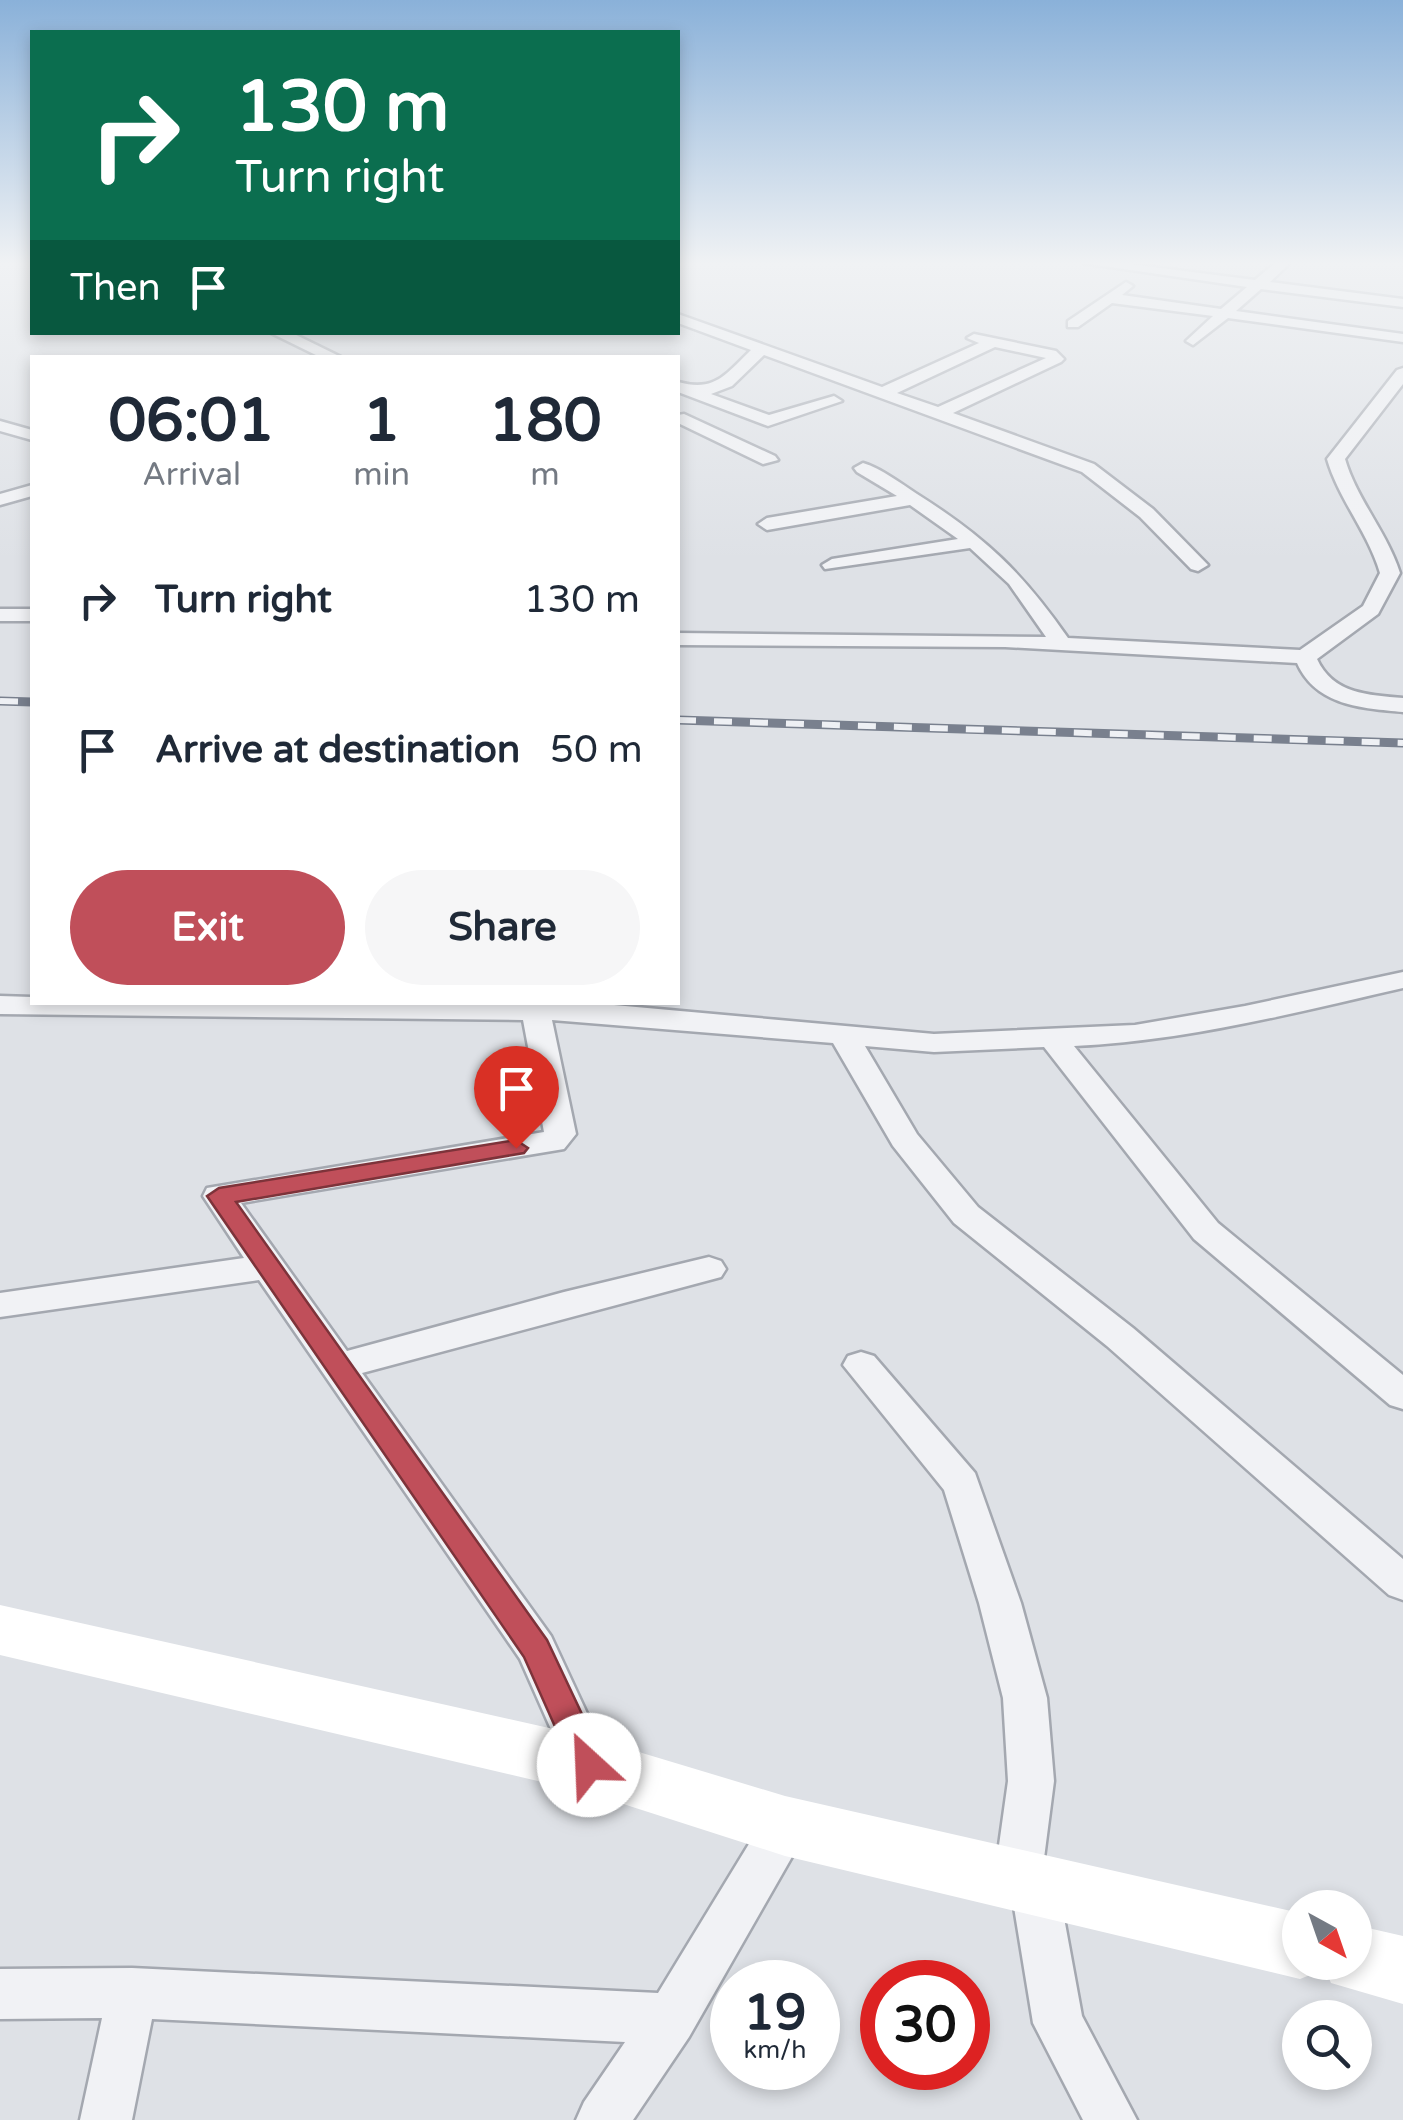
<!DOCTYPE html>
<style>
body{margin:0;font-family:"Varela Round",sans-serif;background:#f6f6f7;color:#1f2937;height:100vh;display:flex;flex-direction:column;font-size:38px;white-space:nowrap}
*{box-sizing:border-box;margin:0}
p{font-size:32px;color:#747a83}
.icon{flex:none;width:55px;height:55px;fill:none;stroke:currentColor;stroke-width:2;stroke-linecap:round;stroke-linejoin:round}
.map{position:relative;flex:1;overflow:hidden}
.details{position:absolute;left:30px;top:355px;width:650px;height:650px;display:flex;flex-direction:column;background:#fff;border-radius:0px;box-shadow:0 5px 15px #0003}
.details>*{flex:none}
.hud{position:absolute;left:30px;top:30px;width:650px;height:305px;border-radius:0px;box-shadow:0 5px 15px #0003;background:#0b6e4f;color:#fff;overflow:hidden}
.needle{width:65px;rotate:140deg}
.buttons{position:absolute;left:1282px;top:1890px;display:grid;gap:20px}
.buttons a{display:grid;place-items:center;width:90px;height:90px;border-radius:50%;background:#fff;box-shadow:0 5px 15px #0003;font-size:50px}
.speed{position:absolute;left:710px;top:1960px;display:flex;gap:20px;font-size:50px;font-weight:700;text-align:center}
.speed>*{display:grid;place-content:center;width:130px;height:130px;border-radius:50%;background:#fff;box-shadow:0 5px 15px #0003;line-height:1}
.speed small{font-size:25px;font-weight:400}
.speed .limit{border:15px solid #d22;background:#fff;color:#111}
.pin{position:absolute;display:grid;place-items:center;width:85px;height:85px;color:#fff;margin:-102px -42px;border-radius:50% 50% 50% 0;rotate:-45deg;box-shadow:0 0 10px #0007}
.pin .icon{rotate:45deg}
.me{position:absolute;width:110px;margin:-55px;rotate:335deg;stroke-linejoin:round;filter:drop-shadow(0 0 8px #0008)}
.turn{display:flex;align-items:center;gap:35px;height:210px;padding:0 40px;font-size:45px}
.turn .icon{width:130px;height:130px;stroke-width:2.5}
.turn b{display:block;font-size:70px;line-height:85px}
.then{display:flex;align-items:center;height:95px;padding:0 40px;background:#0003;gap:20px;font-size:38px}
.eta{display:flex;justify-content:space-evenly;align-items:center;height:170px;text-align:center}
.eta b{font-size:60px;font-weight:700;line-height:70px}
.primary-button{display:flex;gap:20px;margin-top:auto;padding:20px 40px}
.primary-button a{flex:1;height:115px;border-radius:60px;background:#c04f5a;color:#fff;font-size:40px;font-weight:700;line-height:115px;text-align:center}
.primary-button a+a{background:#f6f6f7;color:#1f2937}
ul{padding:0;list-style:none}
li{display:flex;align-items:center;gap:30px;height:150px;padding:0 40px}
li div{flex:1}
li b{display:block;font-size:38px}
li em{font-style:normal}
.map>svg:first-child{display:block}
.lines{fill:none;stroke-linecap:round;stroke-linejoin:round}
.street-casing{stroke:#a4a8b0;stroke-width:5}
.street{fill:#f1f2f5;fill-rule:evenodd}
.secondary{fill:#fff;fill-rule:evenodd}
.rail-casing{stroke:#79808e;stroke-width:9}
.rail{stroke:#eef0f4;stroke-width:6;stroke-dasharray:18;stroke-linecap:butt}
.route{fill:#c04f5a;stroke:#7d333a;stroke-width:2.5}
</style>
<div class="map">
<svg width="1403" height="2120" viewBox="0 0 1403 2120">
<rect width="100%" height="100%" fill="#dee1e6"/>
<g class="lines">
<g class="street-casing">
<g id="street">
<path d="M1083,263H1121L1255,280L1275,263H1290L1270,282L1403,299V307L1261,289L1236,311L1403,334V342L1228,318L1193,345L1186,341L1213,316L1112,303L1078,327H1068V321L1126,282L1133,286L1122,295L1221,309L1247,287Z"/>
<path d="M678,314L882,387L979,343L967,338L974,334L1056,351L1064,359L1061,362L953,413L1094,464L1153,509L1208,565L1198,571L1191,569L1140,517L1082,472L764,355L732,386L711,394L769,415L834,396L842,401L768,426L678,392V382C715,392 725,375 751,350L678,323ZM995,347L1046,358L938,407L897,393Z"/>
<path d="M269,332H290L343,358H322Z"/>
<path d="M1403,368V384L1345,459C1357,500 1387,532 1400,573L1378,614L1317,659C1333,694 1368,695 1403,698V712C1362,708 1316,706 1297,663L1005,647L678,645V633L1046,637L1009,584L970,548L825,569L822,565L832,559L958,539L910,505L767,530L758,524L767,518L897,496L857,472L854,468L863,463C882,469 900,483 917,494C985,537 1022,572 1068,638L1300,650L1363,606L1380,573C1368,532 1339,500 1327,459L1397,370Z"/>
<path d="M684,414L775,456L778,460L763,464L678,423V415Z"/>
<path d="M0,421L32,430V440L0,431Z"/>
<path d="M32,485V496L0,505V494Z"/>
<rect x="0" y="609" width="32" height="12"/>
<path d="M1403,972V988C1294,1013 1186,1041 1074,1046L1218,1223L1403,1375V1409L1390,1405L1194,1239L1044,1047L934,1052L865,1046L917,1134L978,1207L1133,1328L1403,1559V1600L1389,1595L1107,1346L954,1223L893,1146L833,1043L552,1020L576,1134L564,1149L241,1203L347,1351L564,1292L709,1257L721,1261L726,1269L721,1277L362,1373L551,1636L611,1765L605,1779L589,1785L573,1779L520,1659L259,1280L0,1317V1293L244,1258L203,1196L207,1188L544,1132L523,1020L0,1014V996L32,997V1002L592,1003L934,1034L1135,1025L1245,1006Z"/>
<path d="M861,1352L874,1356L975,1473L1021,1603L1047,1698L1054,1781L1043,1866L1051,1869L1058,1885L1082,2016L1137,2120H1083L1033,2023L1013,1901L1001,1897L994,1881L1008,1781L1003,1698L979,1603L944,1490L843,1365L848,1356Z"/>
<path d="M785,1805L801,1811L808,1826L801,1841L689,2037L633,2120H576L584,2102L625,2042L152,2019L132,2120H80L102,2018L0,2019V1969L132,1968L658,1993L769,1811Z"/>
</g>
</g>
<use href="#street" class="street"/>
<path class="secondary" d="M0,1605L589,1737L785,1796L1300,1913V1962H1355V1925L1403,1936V2004L1331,1983L1325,1969L1300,1979L785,1856L589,1793L0,1655Z"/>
<g class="rail-casing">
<g id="rail">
<path d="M0,701L32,702"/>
<path d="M678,720L1403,743"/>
</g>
</g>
<use href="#rail" class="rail"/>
</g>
<linearGradient id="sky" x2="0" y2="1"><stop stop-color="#8ab1d9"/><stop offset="0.47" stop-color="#f0f2f4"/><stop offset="1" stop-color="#f0f2f4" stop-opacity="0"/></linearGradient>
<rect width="1403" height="560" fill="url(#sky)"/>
<path class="route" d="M516,1140L528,1148L524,1153L236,1202L547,1640L606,1765L601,1776L589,1780L577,1776L524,1657L207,1196L219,1188Z"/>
</svg>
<div class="buttons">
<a><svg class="needle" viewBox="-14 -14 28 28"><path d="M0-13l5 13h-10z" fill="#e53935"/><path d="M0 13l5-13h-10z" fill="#747a83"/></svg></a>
<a><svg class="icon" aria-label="search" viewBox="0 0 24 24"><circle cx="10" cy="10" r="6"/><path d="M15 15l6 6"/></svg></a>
</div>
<div class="speed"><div>19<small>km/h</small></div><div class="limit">30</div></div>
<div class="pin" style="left:516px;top:1148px;background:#d93025"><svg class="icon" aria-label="arrive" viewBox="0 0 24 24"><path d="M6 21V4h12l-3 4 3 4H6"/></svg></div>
<svg class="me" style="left:589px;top:1765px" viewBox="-20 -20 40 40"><circle r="19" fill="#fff"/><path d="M0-13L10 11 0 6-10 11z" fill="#c04f5a"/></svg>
<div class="hud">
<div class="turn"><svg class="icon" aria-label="right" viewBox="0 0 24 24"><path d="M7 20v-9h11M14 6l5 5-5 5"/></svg><div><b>130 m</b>Turn right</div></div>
<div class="then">Then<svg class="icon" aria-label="arrive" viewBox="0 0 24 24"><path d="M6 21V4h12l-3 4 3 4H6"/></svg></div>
</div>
<section class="details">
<div class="eta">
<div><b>06:01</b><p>Arrival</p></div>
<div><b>1</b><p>min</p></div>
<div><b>180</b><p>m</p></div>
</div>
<ul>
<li><svg class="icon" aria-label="right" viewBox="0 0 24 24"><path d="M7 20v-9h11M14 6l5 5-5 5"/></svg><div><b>Turn right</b></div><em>130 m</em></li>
<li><svg class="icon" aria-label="arrive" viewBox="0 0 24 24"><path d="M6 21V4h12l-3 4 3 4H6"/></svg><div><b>Arrive at destination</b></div><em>50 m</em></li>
</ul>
<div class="primary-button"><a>Exit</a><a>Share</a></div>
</section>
</div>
